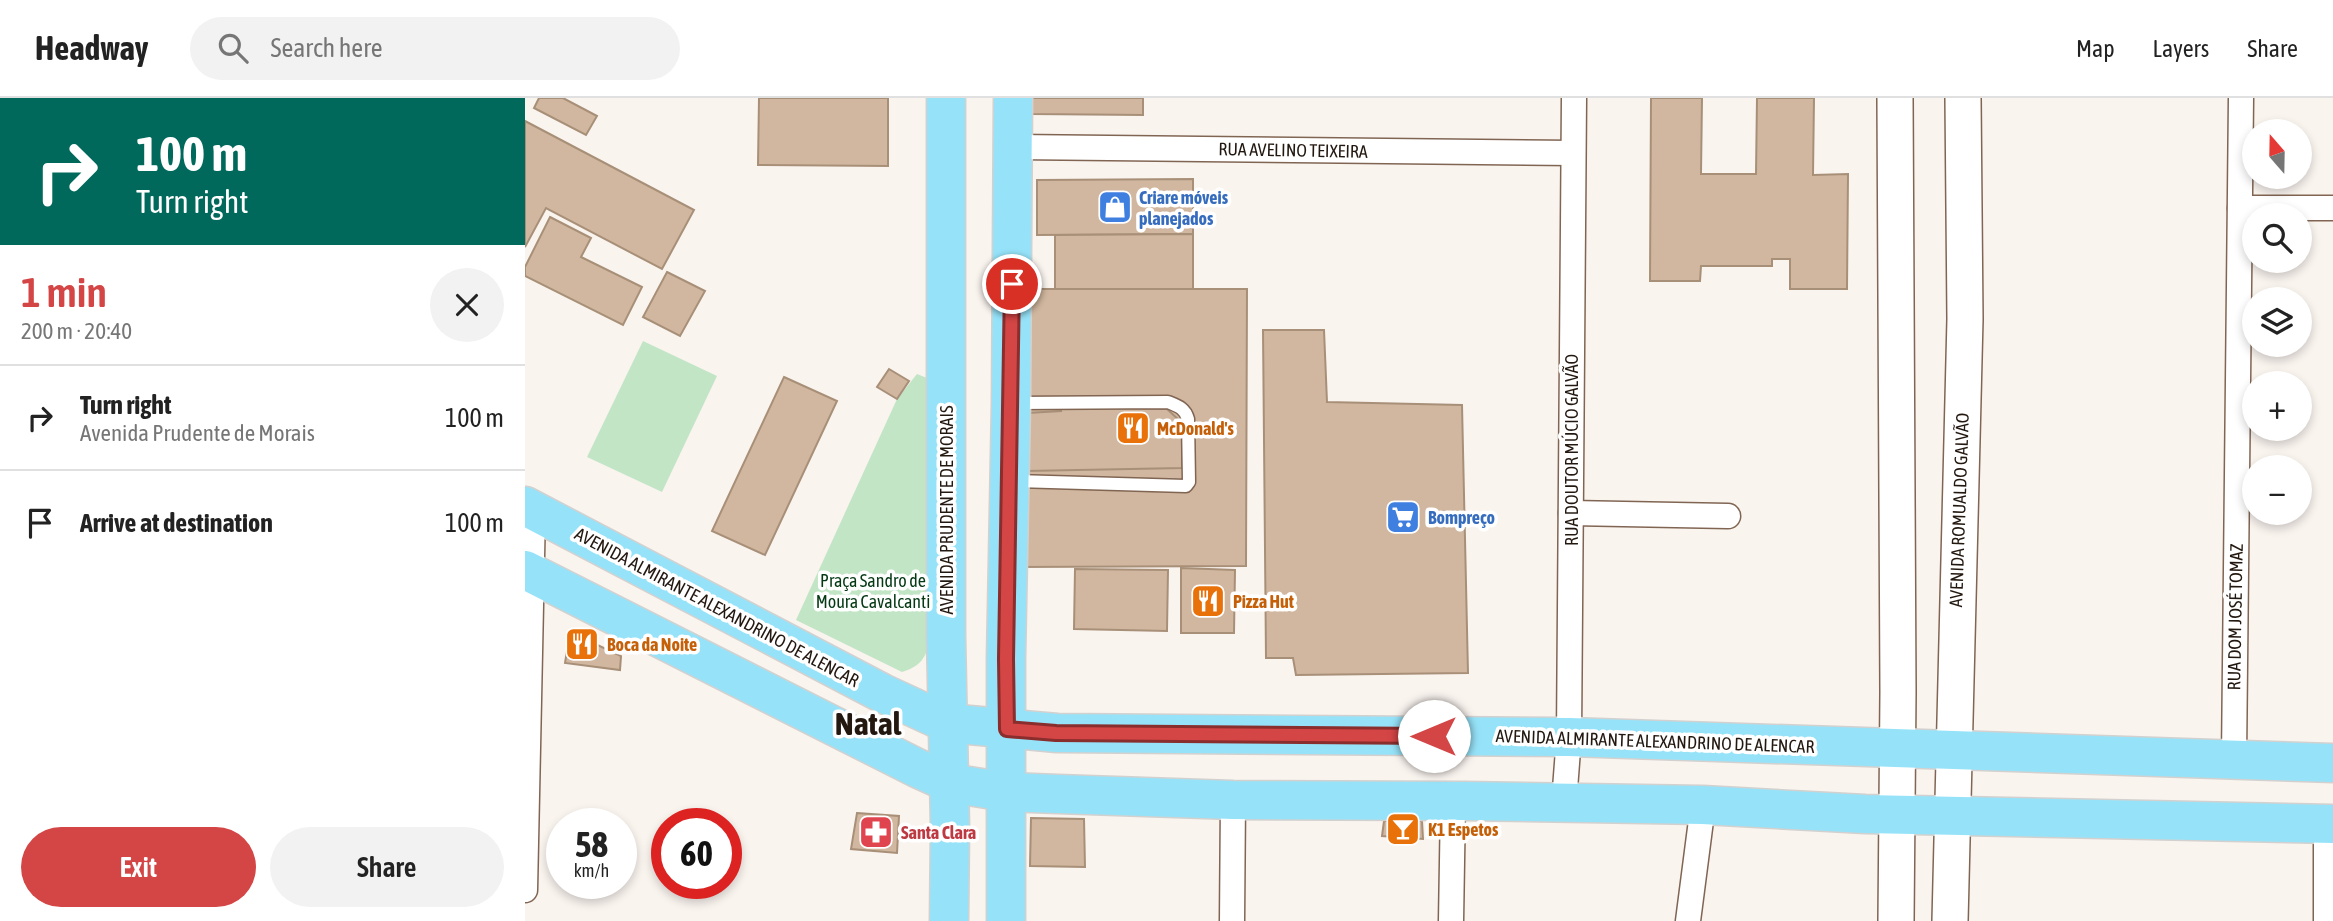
<!DOCTYPE html>
<meta charset="utf-8">
<style>
body{margin:0;font-family:"Asap Condensed",sans-serif;background:#f2f2f2;color:#222;height:100vh;display:flex;flex-direction:column;font-size:26px;white-space:nowrap}
*{box-sizing:border-box;margin:0}
p{font-size:23px;color:#767676}
.icon{flex:none;width:38px;height:38px;fill:none;stroke:currentColor;stroke-width:2;stroke-linecap:round;stroke-linejoin:round}
.map{position:relative;flex:1;overflow:hidden}
.details{display:flex;flex-direction:column;background:#fff;width:525px}
.details>*{flex:none}
.banner{background:#00695c;color:#fff;overflow:hidden}
.needle{width:46px;rotate:340deg}
.buttons{position:absolute;left:1717px;top:21px;display:grid;gap:14px}
.buttons a{display:grid;place-items:center;width:70px;height:70px;border-radius:50%;background:#fff;box-shadow:0 4px 10px #0003;font-size:35px}
.speed{position:absolute;left:21px;top:710px;display:flex;gap:14px;font-size:35px;font-weight:700;text-align:center}
.speed>*{display:grid;place-content:center;width:91px;height:91px;border-radius:50%;background:#fff;box-shadow:0 4px 10px #0003;line-height:1}
.speed small{font-size:18px;font-weight:400}
.speed .limit{border:10px solid #d22;background:#fff;color:#111}
.pin{position:absolute;display:grid;place-items:center;width:60px;height:60px;color:#fff;margin:-30px;border:4px solid #fff;border-radius:50%;box-shadow:0 2px 7px #0007}
.me{position:absolute;width:77px;margin:-38px;rotate:270deg;stroke-linejoin:round;filter:drop-shadow(0 0 5px #0008)}
.turn{display:flex;align-items:center;gap:24px;height:147px;padding:0 21px;font-size:32px}
.turn .icon{width:91px;height:91px;stroke-width:2.5}
.turn b{display:block;font-size:49px;line-height:60px}
.round{display:grid;place-items:center;flex:none;width:74px;height:74px;border-radius:37px;background:#f2f2f2}
.overview{display:flex;align-items:center;justify-content:space-between;height:119px;padding:0 21px}
h1{font-size:42px;font-weight:600;line-height:52px;color:#d44545}
.primary-button{display:flex;gap:14px;margin-top:auto;padding:14px 21px}
.primary-button a{flex:1;height:80px;border-radius:42px;background:#d44545;color:#fff;font-size:28px;font-weight:600;line-height:80px;text-align:center}
.primary-button a+a{background:#f2f2f2;color:#222}
ul{padding:0;list-style:none}
li{display:flex;align-items:center;gap:21px;height:105px;padding:0 21px;border-top:2px solid #e0e0e0}
li div{flex:1}
li b{display:block;font-size:26px}
li em{font-style:normal}
header{display:flex;align-items:center;gap:42px;box-sizing:border-box;height:98px;padding:0 35px;background:#fff;border-bottom:2px solid #e0e0e0}
header strong{font-size:33px}
nav{display:flex;gap:38px;margin-inline-start:auto;font-size:24px}
.search{width:490px;height:63px;background:#f2f2f2;display:flex;align-items:center;gap:18px;box-sizing:border-box;padding:0 24px;border-radius:38px;color:#767676;font-size:26px}
main{display:flex;flex:1;min-height:0}
.map>svg:first-child{display:block}
.green{fill:#c2e5c6}
.building{fill:#d1b79f;stroke:#a88f78;stroke-width:2}
.lines{fill:none;stroke-linecap:round;stroke-linejoin:round}
.service-casing{stroke:#816553;stroke-width:15}
.minor-casing{stroke:#816553;stroke-width:27}
.secondary-casing{stroke:#816553;stroke-width:38}
.primary-casing{stroke:#d3d1cf;stroke-width:41}
.service{stroke:#fff;stroke-width:12}
.minor{stroke:#fff;stroke-width:24}
.secondary{stroke:#fff;stroke-width:35}
.primary{stroke:#96e3f9;stroke-width:38}
.route-casing{stroke:#8a2d2d;stroke-width:18}
.route{stroke:#d44545;stroke-width:12}
.labels{text-anchor:middle;dominant-baseline:central;stroke-width:7;stroke-linejoin:round;paint-order:stroke}
.street-label{font-size:18px;fill:#231810;stroke:#fff}
.shop-label{font-size:18px;font-weight:bold;fill:#366cbe;stroke:#fff;text-anchor:start}
.food-label{font-size:18px;font-weight:bold;fill:#c56008;stroke:#fff;text-anchor:start}
.park-label{font-size:18px;fill:#043914;stroke:#fff}
.health-label{font-size:18px;font-weight:bold;fill:#be3a42;stroke:#fff;text-anchor:start}
.town-label{font-size:32px;font-weight:bold;fill:#231810;stroke:#fff}
</style>
<header>
<strong>Headway</strong>
<div class="search"><svg class="icon" aria-label="search" viewBox="0 0 24 24"><circle cx="10" cy="10" r="6"/><path d="M15 15l6 6"/></svg>Search here</div>
<nav><a>Map</a><a>Layers</a><a>Share</a></nav>
</header>
<main>
<section class="details">
<div class="banner">
<div class="turn"><svg class="icon" aria-label="right" viewBox="0 0 24 24"><path d="M7 20v-9h11M14 6l5 5-5 5"/></svg><div><b>100 m</b>Turn right</div></div>
</div>
<div class="overview"><div><h1>1 min</h1><p>200 m · 20:40</p></div><a class="round"><svg class="icon" aria-label="close" viewBox="0 0 24 24"><path d="M6 6l12 12M18 6L6 18"/></svg></a></div>
<ul>
<li><svg class="icon" aria-label="right" viewBox="0 0 24 24"><path d="M7 20v-9h11M14 6l5 5-5 5"/></svg><div><b>Turn right</b><p>Avenida Prudente de Morais</p></div><em>100 m</em></li>
<li><svg class="icon" aria-label="arrive" viewBox="0 0 24 24"><path d="M6 21V4h12l-3 4 3 4H6"/></svg><div><b>Arrive at destination</b></div><em>100 m</em></li>
</ul>
<div class="primary-button"><a>Exit</a><a>Share</a></div>
</section>
<div class="map">
<svg width="1808" height="823" viewBox="0 0 1808 823">
<rect width="100%" height="100%" fill="#faf4ef"/>
<g class="green">
<path d="M118,243L192,278L137,394L62,359Z"/>
<path d="M392,276L402,280L404,546C400,562 393,569 377,574L271,522L372,301Z"/>
</g>
<g class="building">
<path d="M14,0H38L72,18L61,37L9,10Z"/>
<path d="M234,0H363V68L233,67Z"/>
<path d="M507,0H618V17L506,16Z"/>
<path d="M1126,0H1177L1176,76H1231L1232,0H1289L1288,77L1323,76L1322,191H1265V161H1247V168H1176L1175,183H1125Z"/>
<path d="M0,23L169,112L137,171L21,110L0,149Z"/>
<path d="M668,81V136L512,137V82Z"/>
<path d="M25,119L66,140L56,159L117,189L98,227L0,178V169Z"/>
<path d="M668,136V191H530V137Z"/>
<path d="M142,174L180,193L155,238L118,219Z"/>
<path d="M495,191H722L721,468L494,469Z"/>
<path d="M738,232H799L802,304L937,307L943,575L771,577L768,560H741Z"/>
<path d="M364,271L384,283L372,301L352,289Z"/>
<path d="M259,279L312,303L240,457L187,433Z"/>
<path d="M535,309L642,311L657,325V370L501,373L502,315L536,313Z"/>
<path d="M656,470L710,472L709,535H656Z"/>
<path d="M550,471L643,472L642,533L549,531Z"/>
<path d="M45,534L96,558L95,572L40,565Z"/>
<path d="M332,715L374,718L372,755L326,751Z"/>
<path d="M506,720L559,721L560,769L505,768Z"/>
<path d="M859,723H897L898,741L857,738Z"/>
</g>
<g class="lines">
<g class="service-casing">
<path id="service" d="M487,383L661,388L664,384L663,321C660,310 653,308 643,304L491,305"/>
</g>
<g class="minor-casing">
<g id="minor">
<path d="M488,49L1048,55"/>
<path d="M1715,110H1808"/>
<path d="M1046,415L1203,418"/>
<path d="M1709,661L1716,0"/>
<path d="M1039,704L1044,639L1049,0"/>
<path d="M1801,726V823"/>
<path d="M0,792L8,412"/>
<path d="M707,823L708,702"/>
<path d="M926,823L928,704"/>
<path d="M1163,823L1178,707"/>
</g>
</g>
<g class="secondary-casing">
<g id="secondary">
<path d="M1370,0L1373,594L1371,823"/>
<path d="M1425,823L1440,221L1438,0"/>
</g>
</g>
<g class="primary-casing">
<g id="primary">
<path d="M421,0V538L425,729L424,823"/>
<path d="M0,408L357,595L422,625L532,635L1044,639L1808,665"/>
<path d="M0,472L392,670L425,685L481,694L533,696L708,702L940,703L1178,707L1340,716L1808,726"/>
<path d="M481,823V560L486,305L488,0"/>
</g>
</g>
<use href="#service" class="service"/>
<use href="#minor" class="minor"/>
<use href="#secondary" class="secondary"/>
<use href="#primary" class="primary"/>
</g>
<g class="lines">
<g class="route-casing">
<path id="route" d="M487,186L481,561L482,631L531,635L909,638"/>
</g>
<use href="#route" class="route"/>
</g>
<defs>
<g id="shop-square" transform="scale(1.75)"><rect x="-9" y="-9" width="18" height="18" rx="4" fill="#3f7fe0" stroke="#fff"/><path d="M-5-2.5h2.3a2.7 3.5 0 0 1 5.4 0H5L5.5 6h-11ZM-1.5-2.5h3a1.5 2.3 0 0 0-3 0Z" fill="#fff"/></g>
<g id="restaurant-square" transform="scale(1.75)"><rect x="-9" y="-9" width="18" height="18" rx="4" fill="#e8710a" stroke="#fff"/><path d="M-5-6h1v4h1v-4h1v4h1v-4h1v5L-1.5 .5V6h-2V.5L-5-1ZM5-6V6H3V1.5H1.5Q1.5-4 5-6Z" fill="#fff"/></g>
<g id="supermarket-square" transform="scale(1.75)"><rect x="-9" y="-9" width="18" height="18" rx="4" fill="#3f7fe0" stroke="#fff"/><path d="M-6-5.5h2.5l.6 2H6L4.5 2H-2.5L-4.4-4H-6ZM-1.5 3.2a1.3 1.3 0 1 0 .1 0ZM3 3.2a1.3 1.3 0 1 0 .1 0Z" fill="#fff"/></g>
<g id="bar-square" transform="scale(1.75)"><rect x="-9" y="-9" width="18" height="18" rx="4" fill="#e8710a" stroke="#fff"/><path d="M-6-5H6L.8 .8V4.5H3.5V6h-7V4.5H-.8V.8Z" fill="#fff"/></g>
<g id="pharmacy-square" transform="scale(1.75)"><rect x="-9" y="-9" width="18" height="18" rx="4" fill="#e0444e" stroke="#fff"/><path d="M-2-6h4v4h4v4h-4v4h-4v-4h-4v-4h4Z" fill="#fff"/></g>
</defs>
<g fill-rule="evenodd">
<use href="#shop-square" x="590" y="109"/>
<use href="#restaurant-square" x="608" y="330"/>
<use href="#supermarket-square" x="878" y="419"/>
<use href="#restaurant-square" x="683" y="503"/>
<use href="#restaurant-square" x="57" y="546"/>
<use href="#bar-square" x="878" y="731"/>
<use href="#pharmacy-square" x="351" y="734"/>
</g>
<g class="labels">
<g class="street-label">
<text transform="translate(768 52) rotate(1)">RUA AVELINO TEIXEIRA</text>
<text transform="translate(1046 352) rotate(-90)">RUA DOUTOR MÚCIO GALVÃO</text>
<text transform="translate(421 412) rotate(-90)">AVENIDA PRUDENTE DE MORAIS</text>
<text transform="translate(1434 412) rotate(-88)">AVENIDA ROMUALDO GALVÃO</text>
<text transform="translate(192 509) rotate(28)">AVENIDA ALMIRANTE ALEXANDRINO DE ALENCAR</text>
<text transform="translate(1710 519) rotate(-89)">RUA DOM JOSÉ TOMAZ</text>
<text transform="translate(1130 643) rotate(2)">AVENIDA ALMIRANTE ALEXANDRINO DE ALENCAR</text>
</g>
<g class="shop-label">
<text x="614" y="99">Criare móveis<tspan x="614" dy="21">planejados</tspan></text>
<text x="903" y="419">Bompreço</text>
</g>
<g class="food-label">
<text x="632" y="330">McDonald's</text>
<text x="708" y="503">Pizza Hut</text>
<text x="82" y="546">Boca da Noite</text>
<text x="903" y="731">K1 Espetos</text>
</g>
<g class="park-label">
<text x="348" y="482">Praça Sandro de<tspan x="348" dy="21">Moura Cavalcanti</tspan></text>
</g>
<g class="health-label">
<text x="376" y="734">Santa Clara</text>
</g>
<g class="town-label">
<text x="343" y="625">Natal</text>
</g>
</g>
</svg>
<div class="buttons">
<a><svg class="needle" viewBox="-14 -14 28 28"><path d="M0-13l5 13h-10z" fill="#e53935"/><path d="M0 13l5-13h-10z" fill="#767676"/></svg></a>
<a><svg class="icon" aria-label="search" viewBox="0 0 24 24"><circle cx="10" cy="10" r="6"/><path d="M15 15l6 6"/></svg></a>
<a><svg class="icon" aria-label="layers" viewBox="0 0 24 24"><path d="M12 4l9 5-9 5-9-5zM3 14l9 5 9-5"/></svg></a>
<a>+</a>
<a>−</a>
</div>
<div class="speed"><div>58<small>km/h</small></div><div class="limit">60</div></div>
<div class="pin" style="left:487px;top:186px;background:#d93025"><svg class="icon" aria-label="arrive" viewBox="0 0 24 24"><path d="M6 21V4h12l-3 4 3 4H6"/></svg></div>
<svg class="me" style="left:909px;top:638px" viewBox="-20 -20 40 40"><circle r="19" fill="#fff"/><path d="M0-13L10 11 0 6-10 11z" fill="#d44545"/></svg>
</div>
</main>
